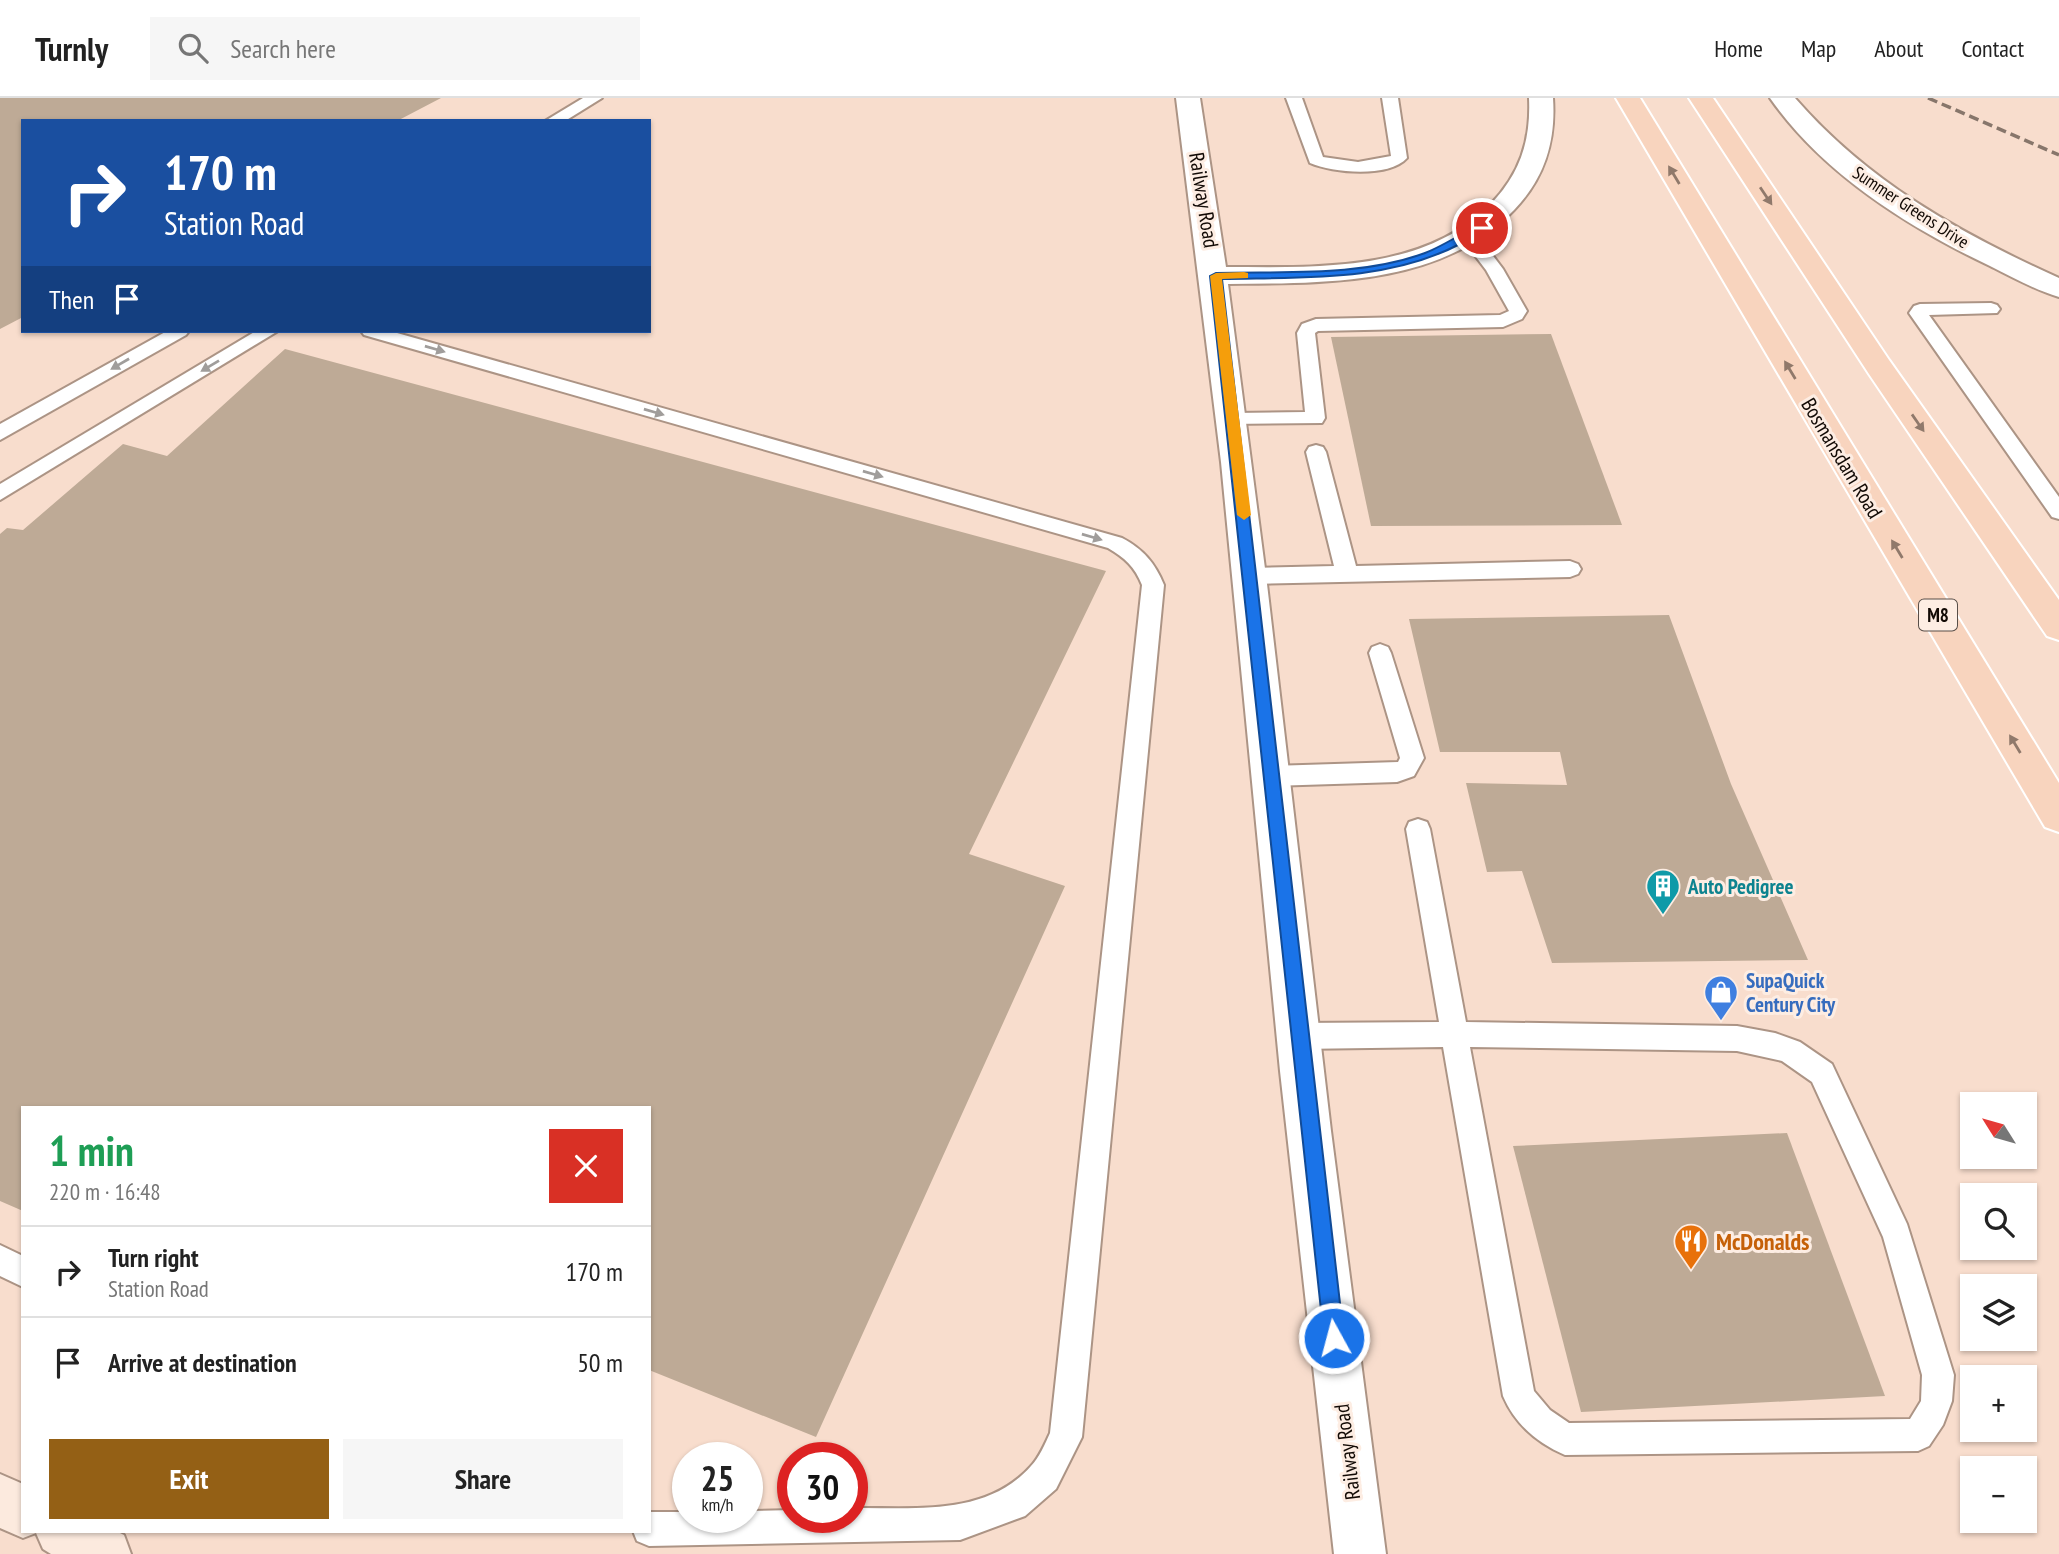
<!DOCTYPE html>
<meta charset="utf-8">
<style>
body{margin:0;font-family:"PT Sans Narrow",sans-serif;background:#f6f6f6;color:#222;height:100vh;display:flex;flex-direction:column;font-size:26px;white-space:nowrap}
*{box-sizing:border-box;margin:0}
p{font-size:23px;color:#767676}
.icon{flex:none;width:38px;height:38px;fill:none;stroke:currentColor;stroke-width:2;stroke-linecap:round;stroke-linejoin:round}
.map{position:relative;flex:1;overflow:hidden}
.drawer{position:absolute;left:21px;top:1008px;width:630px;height:427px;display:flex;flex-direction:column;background:#fff;border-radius:0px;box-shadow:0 2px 5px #0004}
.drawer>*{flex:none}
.hud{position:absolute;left:21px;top:21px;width:630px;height:214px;border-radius:0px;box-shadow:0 2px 5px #0004;background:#1a4fa0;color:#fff;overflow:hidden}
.needle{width:46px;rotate:307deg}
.buttons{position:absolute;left:1960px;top:994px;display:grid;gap:14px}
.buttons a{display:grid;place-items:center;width:77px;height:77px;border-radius:0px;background:#fff;box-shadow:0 2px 5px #0004;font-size:35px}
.speed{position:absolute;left:672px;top:1344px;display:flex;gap:14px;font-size:35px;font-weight:700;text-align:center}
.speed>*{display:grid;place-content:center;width:91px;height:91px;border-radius:50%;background:#fff;box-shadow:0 2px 5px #0004;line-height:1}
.speed small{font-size:18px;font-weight:400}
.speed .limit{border:10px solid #d22;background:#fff;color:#111}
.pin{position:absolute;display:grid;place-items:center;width:60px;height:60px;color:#fff;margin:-30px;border:4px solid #fff;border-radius:50%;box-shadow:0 2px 7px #0007}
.me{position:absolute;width:77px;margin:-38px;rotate:353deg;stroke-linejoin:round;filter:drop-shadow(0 0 5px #0008)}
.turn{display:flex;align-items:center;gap:24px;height:147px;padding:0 28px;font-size:32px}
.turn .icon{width:91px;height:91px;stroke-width:2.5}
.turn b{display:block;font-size:49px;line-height:60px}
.then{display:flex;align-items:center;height:66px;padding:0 28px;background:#0003;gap:14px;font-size:26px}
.round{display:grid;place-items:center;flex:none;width:74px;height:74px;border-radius:0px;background:#f6f6f6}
.summary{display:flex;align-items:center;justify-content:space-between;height:119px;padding:0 28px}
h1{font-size:42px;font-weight:700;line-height:52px;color:#1e9e55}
.primary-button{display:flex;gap:14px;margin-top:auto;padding:14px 28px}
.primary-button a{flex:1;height:80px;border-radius:0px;background:#946015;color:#fff;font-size:28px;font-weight:700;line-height:80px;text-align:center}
.primary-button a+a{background:#f6f6f6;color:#222}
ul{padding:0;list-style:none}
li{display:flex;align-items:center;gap:21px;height:91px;padding:0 28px;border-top:2px solid #e0e0e0}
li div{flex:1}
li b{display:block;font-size:26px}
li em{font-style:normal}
header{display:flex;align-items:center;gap:42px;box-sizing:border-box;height:98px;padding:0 35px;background:#fff;border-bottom:2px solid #e0e0e0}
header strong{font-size:33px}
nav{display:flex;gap:38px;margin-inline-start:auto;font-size:24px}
.search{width:490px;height:63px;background:#f6f6f6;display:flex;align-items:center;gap:18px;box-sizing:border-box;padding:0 24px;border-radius:0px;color:#767676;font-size:26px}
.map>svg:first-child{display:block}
.building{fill:#beaa96}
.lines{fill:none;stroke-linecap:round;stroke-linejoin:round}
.service-casing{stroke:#ac9485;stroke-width:4}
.minor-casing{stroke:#ac9485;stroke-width:4}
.tertiary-casing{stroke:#ac9485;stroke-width:4}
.secondary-casing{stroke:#ac9485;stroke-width:4}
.primary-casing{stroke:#fff;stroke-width:4}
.service{fill:#fff;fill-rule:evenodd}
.minor{fill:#fff;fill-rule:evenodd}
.tertiary{fill:#fff;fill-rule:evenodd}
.secondary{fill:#fceade;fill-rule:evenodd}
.primary{fill:#f8d4be;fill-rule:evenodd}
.rail{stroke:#87766b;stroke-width:3.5;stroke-dasharray:10 5;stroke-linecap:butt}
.oneway{fill:#90796b}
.oneway2{fill:#a09d9b}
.route{fill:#1a73e8;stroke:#114b97;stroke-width:2}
.slow{fill:#f59e0b}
.labels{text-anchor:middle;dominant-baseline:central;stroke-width:6;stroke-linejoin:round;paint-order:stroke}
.far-street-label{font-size:18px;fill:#120a05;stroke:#fdede3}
.shield{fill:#fdede3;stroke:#584e48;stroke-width:2}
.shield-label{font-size:19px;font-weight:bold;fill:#120a05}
.street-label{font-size:21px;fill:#120a05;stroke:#fdede3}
.culture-label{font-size:21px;font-weight:bold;fill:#0d838f;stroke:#fdede3;text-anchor:start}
.shop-label{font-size:21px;font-weight:bold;fill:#366cbe;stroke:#fdede3;text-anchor:start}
.near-food-label{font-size:24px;font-weight:bold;fill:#c56008;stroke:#fdede3;text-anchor:start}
</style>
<header>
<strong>Turnly</strong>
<div class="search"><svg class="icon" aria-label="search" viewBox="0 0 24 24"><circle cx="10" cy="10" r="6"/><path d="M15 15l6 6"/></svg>Search here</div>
<nav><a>Home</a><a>Map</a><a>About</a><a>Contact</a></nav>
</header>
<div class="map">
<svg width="2059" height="1456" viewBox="0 0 2059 1456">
<rect width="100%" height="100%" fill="#f8ddcd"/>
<g class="building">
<path d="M0,0H441L397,23H23V219L0,231Z"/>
<path d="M1551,236L1622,427L1371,428L1331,239Z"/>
<path d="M285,251L1106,473L969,756L1065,788L816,1339L649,1272V1010H23V1113L0,1103V436L7,430L23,432L123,346L167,358Z"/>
<path d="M1669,517L1731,686L1808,862L1552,865L1522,773L1487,774L1466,685L1567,687L1560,654H1440L1409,521Z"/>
<path d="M1787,1035L1885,1298L1581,1314L1513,1048Z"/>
</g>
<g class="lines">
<g class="service-casing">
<g id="service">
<path d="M583,0H602L565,23H545Z"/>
<path d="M1286,0H1302L1323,59L1358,64L1391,58L1382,0H1398L1407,60C1389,80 1333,75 1310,65Z"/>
<path d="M1469,133L1475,134L1503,171L1527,213L1522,221L1503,229L1318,233L1315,235L1325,320L1322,325L1227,326L1224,321L1227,316L1234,315L1305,314L1297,235L1302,226L1316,221L1500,217L1509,213L1486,172L1460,138Z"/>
<path d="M1991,205L1997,207L2000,211L1997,215L1929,217L2059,399V421L2052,419L1909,215L1914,208L1920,206Z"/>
<path d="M167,233H189L186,237L0,342V326Z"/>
<path d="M256,233H278L0,402V386Z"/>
<path d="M361,233H390L1122,440C1143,451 1155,465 1164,487L1082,1339L1056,1391L1025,1418L960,1442L649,1448L637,1443L633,1433H649V1414H688V1419H747V1413L793,1412V1419H852V1410C914,1409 986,1419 1031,1368C1039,1360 1045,1346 1050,1335L1142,487C1135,469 1125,460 1108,450L364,237Z"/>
<path d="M1316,347L1323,349L1326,354L1356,468L1570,463L1578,466L1581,471L1578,476L1570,479L1250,486L1242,484L1239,478L1242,472L1250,470L1334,468L1306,354L1309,349Z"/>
<path d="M1380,546L1388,549L1391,555L1424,660L1414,678L1397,684L1271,688L1263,685L1259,678L1263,671L1271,668L1398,664L1400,660L1369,555L1372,549Z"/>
<path d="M1418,721L1427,724L1430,731L1466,924L1737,928L1775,935L1800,944L1832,966L1907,1126L1954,1277L1952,1303L1943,1327L1929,1348L1918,1353L1565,1357C1537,1345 1515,1326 1503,1298L1443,949L1298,951L1288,947L1284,938L1288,929L1298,925L1439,924L1406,731L1409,724ZM1470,949L1737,953L1782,963L1812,984L1883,1139L1922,1277L1921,1303L1910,1321L1569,1325L1550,1312L1534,1293Z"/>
<path d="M0,1147L23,1158V1189L0,1178Z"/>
</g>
</g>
<g class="minor-casing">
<path id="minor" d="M1176,0H1200L1226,169C1315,169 1422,175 1490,107C1520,76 1531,43 1529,0H1553C1556,43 1545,80 1514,112C1441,188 1327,185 1228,186L1267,486L1331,1033L1386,1456H1334L1280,973L1221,364Z"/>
</g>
<g class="tertiary-casing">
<path id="tertiary" d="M1770,0H1795C1867,83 1959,135 2059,180V199C2035,192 2012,179 1990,168C1908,129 1823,76 1770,0Z"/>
</g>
<g class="secondary-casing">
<path id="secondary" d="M0,1376L23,1386V1433H116L124,1437L131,1456H51L43,1451L36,1435L23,1440L0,1430Z"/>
</g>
<g class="primary-casing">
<g id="primary">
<path d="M1616,0H1640L2059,685V734L2045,729Z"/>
<path d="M1689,0H1713L1889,262L2059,502V542L2047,538L1869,276Z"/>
</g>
</g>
<use href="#service" class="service"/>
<use href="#minor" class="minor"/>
<use href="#tertiary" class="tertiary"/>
<use href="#secondary" class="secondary"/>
<use href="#primary" class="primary"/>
<path class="rail" d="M1928,0L2059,57"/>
</g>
<defs><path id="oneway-solid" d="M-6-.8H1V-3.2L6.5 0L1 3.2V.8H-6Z" transform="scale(1.75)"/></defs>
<g class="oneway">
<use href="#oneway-solid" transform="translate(1674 77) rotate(-121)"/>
<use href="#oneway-solid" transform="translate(1766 98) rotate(56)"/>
<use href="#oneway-solid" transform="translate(1790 272) rotate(-121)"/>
<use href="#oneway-solid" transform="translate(1918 325) rotate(55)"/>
<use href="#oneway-solid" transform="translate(1897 451) rotate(-121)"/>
<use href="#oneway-solid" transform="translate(2015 646) rotate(-121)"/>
</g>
<g class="oneway2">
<use href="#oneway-solid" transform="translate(435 251) rotate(16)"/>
<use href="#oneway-solid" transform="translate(120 266) rotate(150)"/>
<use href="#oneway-solid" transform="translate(210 268) rotate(149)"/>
<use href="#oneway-solid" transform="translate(654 314) rotate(16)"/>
<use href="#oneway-solid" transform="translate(873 376) rotate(16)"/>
<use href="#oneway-solid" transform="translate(1092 439) rotate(16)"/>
</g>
<path class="route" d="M1478,127L1487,130C1480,137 1469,141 1460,146C1387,184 1302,179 1222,181L1344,1240L1341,1247L1334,1250L1327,1247L1324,1240L1210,178L1216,175C1284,173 1360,179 1425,155C1443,148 1461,136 1478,127Z"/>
<path class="slow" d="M1244,174L1248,175V180L1222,181L1251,417L1244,422L1237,417L1210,178L1216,175Z"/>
<defs>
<g id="building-pin" transform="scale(1.75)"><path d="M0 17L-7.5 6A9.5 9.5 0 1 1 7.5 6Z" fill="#0f9aa8" stroke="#fdede3"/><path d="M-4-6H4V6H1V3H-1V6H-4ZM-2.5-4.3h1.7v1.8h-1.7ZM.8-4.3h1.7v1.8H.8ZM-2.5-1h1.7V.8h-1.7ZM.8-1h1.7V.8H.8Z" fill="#fff"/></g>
<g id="shop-pin" transform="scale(1.75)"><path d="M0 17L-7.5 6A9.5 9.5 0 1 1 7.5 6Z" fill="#3f7fe0" stroke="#fdede3"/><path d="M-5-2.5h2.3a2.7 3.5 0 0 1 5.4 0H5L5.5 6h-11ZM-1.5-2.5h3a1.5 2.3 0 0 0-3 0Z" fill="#fff"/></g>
<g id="restaurant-pin" transform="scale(1.75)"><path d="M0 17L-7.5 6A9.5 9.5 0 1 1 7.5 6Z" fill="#e8710a" stroke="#fdede3"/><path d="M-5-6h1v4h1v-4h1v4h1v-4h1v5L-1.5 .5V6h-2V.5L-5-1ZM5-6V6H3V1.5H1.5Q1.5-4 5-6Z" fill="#fff"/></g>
</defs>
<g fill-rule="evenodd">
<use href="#building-pin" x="1663" y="788"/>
<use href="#shop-pin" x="1721" y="894"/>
<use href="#restaurant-pin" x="1691" y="1143"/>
</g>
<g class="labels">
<g class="far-street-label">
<text transform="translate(1911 109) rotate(33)">Summer Greens Drive</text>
</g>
<rect class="shield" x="1919" y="501.5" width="38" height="31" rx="5"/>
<g class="shield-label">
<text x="1938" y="517">M8</text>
</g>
<g class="street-label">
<text transform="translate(1204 102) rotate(81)">Railway Road</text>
<text transform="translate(1842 360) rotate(59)">Bosmansdam Road</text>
<text transform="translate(1347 1354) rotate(-97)">Railway Road</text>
</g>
<g class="culture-label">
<text x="1688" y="788">Auto Pedigree</text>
</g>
<g class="shop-label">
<text x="1746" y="882">SupaQuick<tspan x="1746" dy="24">Century City</tspan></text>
</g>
<g class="near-food-label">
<text x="1716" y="1143">McDonalds</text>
</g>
</g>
</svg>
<div class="buttons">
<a><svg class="needle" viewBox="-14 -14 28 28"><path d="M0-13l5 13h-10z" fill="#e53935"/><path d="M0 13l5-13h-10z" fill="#767676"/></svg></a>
<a><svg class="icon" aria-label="search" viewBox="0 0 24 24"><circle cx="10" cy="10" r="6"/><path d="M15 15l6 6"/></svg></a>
<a><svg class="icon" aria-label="layers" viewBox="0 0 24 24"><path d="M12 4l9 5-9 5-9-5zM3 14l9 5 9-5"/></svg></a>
<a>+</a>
<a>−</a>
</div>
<div class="speed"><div>25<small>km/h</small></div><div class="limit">30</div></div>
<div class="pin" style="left:1482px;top:130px;background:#d93025"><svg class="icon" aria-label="arrive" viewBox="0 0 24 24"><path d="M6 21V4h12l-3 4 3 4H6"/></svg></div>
<svg class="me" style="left:1334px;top:1240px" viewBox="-20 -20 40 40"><circle r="17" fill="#1a73e8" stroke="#fff" stroke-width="3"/><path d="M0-11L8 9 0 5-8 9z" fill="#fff"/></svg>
<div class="hud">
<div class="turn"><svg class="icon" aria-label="right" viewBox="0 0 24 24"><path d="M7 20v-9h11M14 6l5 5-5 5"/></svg><div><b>170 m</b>Station Road</div></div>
<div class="then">Then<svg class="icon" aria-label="arrive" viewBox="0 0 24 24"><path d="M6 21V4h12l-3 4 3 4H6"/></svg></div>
</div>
<section class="drawer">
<div class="summary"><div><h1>1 min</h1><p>220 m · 16:48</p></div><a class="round" style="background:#d93025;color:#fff"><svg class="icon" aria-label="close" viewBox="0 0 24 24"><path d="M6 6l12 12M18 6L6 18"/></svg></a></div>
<ul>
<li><svg class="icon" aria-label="right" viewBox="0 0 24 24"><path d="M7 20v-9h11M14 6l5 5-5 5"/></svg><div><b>Turn right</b><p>Station Road</p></div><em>170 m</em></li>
<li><svg class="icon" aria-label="arrive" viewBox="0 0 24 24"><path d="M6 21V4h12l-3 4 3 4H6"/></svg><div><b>Arrive at destination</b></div><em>50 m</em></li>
</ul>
<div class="primary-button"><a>Exit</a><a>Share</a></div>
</section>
</div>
